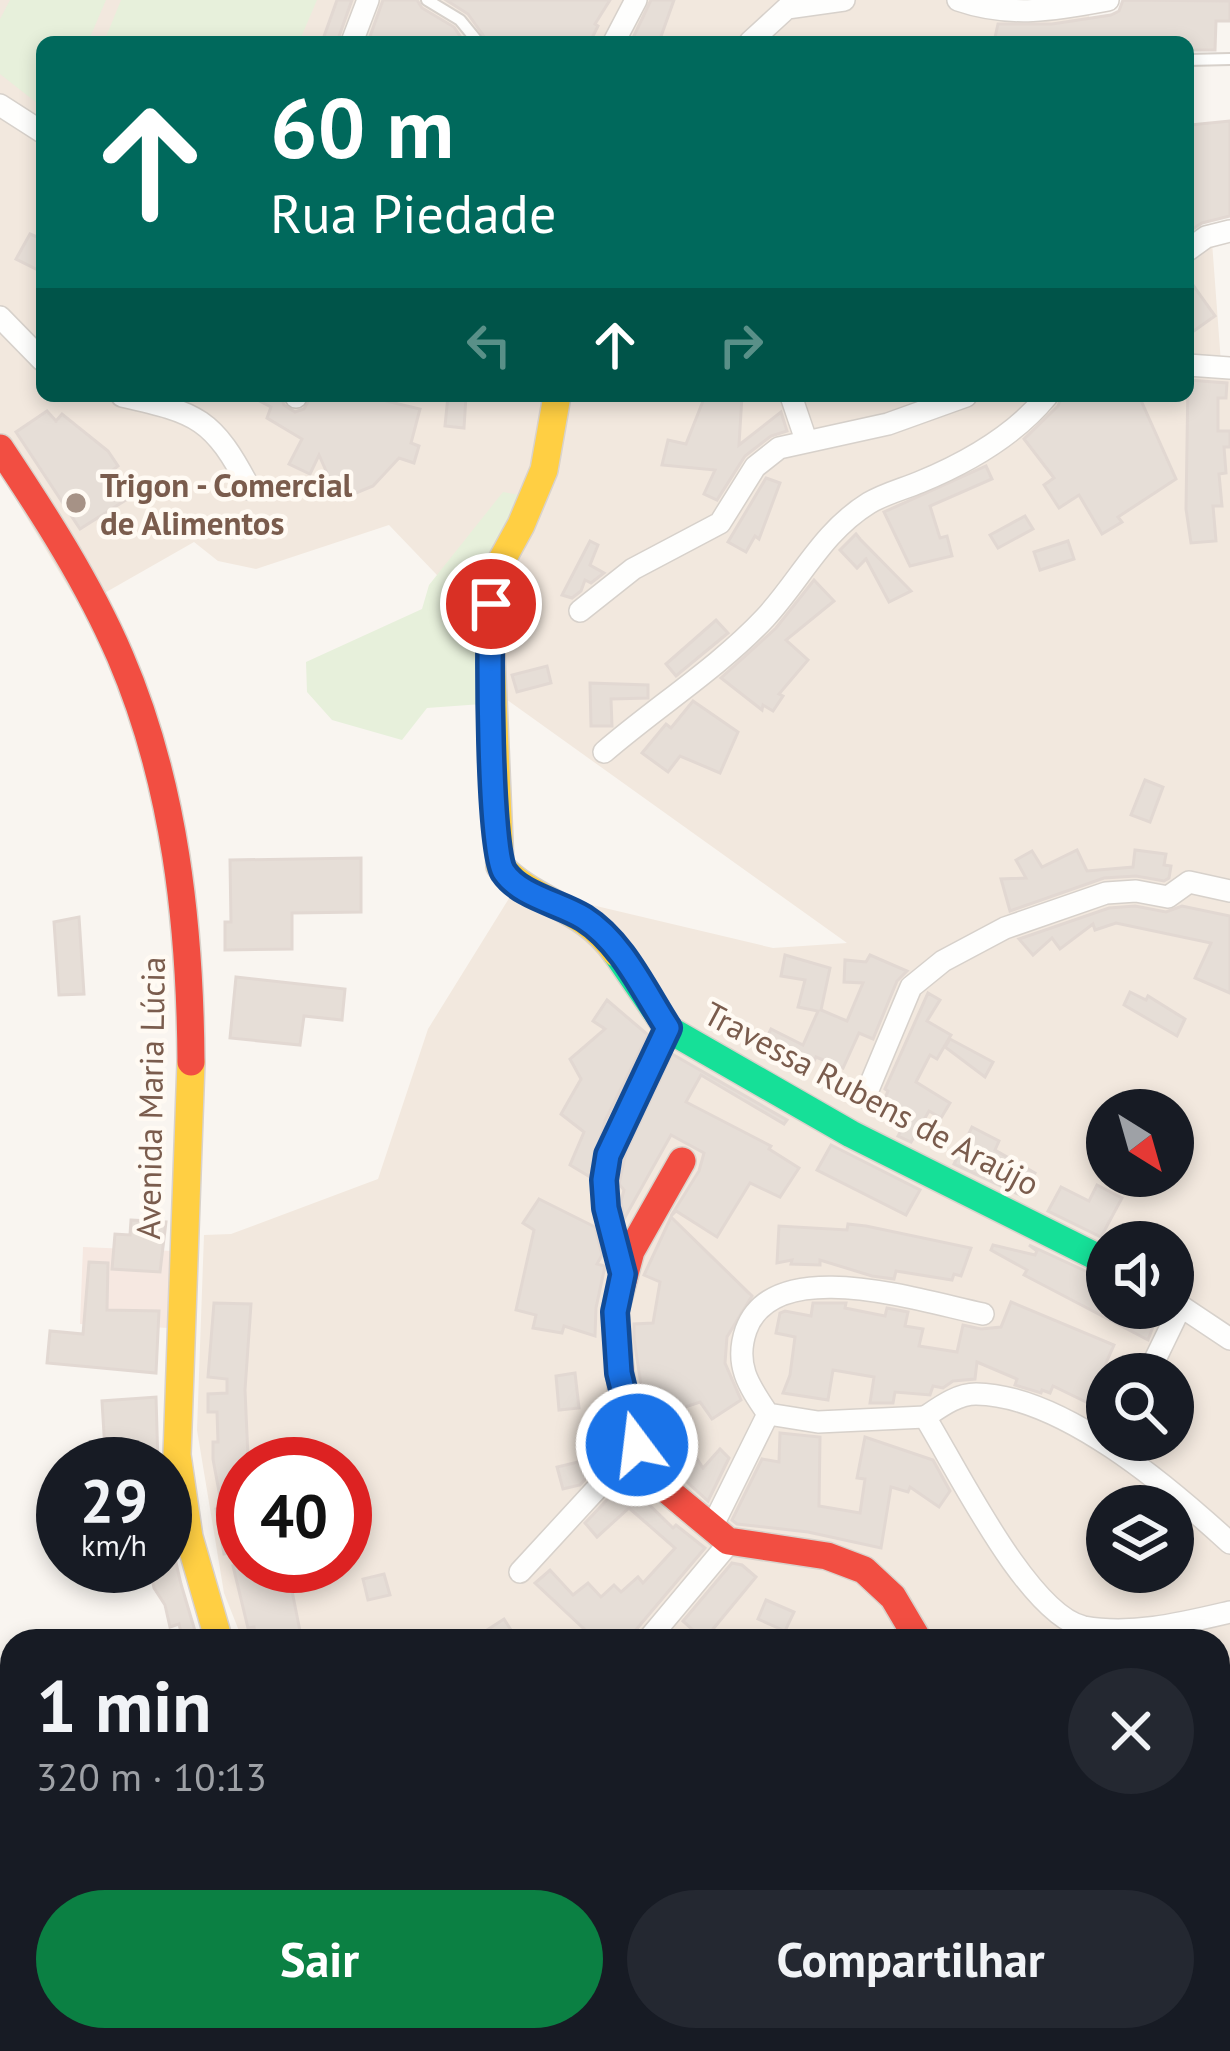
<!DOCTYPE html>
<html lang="pt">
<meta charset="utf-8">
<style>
body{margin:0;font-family:"PT Sans",sans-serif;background:#242831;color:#f1f3f6;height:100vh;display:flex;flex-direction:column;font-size:45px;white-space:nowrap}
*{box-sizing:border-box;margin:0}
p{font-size:39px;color:#9ea1a6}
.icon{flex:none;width:66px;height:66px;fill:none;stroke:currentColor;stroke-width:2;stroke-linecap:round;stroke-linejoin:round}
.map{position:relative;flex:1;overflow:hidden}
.details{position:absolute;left:0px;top:1629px;width:1230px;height:423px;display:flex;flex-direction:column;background:#171b24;border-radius:36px 36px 0 0;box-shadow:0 6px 18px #0003}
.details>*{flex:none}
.guide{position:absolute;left:36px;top:36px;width:1158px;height:366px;border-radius:18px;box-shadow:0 6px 18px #0003;background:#00695c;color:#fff;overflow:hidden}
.needle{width:78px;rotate:143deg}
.tools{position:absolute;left:1086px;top:1089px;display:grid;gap:24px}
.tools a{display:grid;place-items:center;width:108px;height:108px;border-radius:50%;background:#171b24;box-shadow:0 6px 18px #0003;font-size:60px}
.speed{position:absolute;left:36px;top:1437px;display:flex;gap:24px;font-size:60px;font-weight:700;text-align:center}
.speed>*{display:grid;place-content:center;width:156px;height:156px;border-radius:50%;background:#171b24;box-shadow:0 6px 18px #0003;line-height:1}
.speed small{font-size:30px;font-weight:400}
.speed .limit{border:18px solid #d22;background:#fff;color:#111}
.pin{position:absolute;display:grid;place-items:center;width:102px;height:102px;color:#fff;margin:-51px;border:6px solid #fff;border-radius:50%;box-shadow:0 3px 12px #0007}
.me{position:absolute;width:132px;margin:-66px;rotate:345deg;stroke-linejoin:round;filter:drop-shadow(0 0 9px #0008)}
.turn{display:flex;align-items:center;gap:42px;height:252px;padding:0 36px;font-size:54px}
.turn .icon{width:156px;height:156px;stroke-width:2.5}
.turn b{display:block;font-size:84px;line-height:102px}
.lanes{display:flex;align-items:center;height:114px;padding:0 36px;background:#0003;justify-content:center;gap:60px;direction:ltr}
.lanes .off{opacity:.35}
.round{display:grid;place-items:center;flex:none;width:126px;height:126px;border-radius:63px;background:#242831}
.head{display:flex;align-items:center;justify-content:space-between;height:204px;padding:0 36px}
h1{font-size:72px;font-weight:800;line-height:90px}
.action{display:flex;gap:24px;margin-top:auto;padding:24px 36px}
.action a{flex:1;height:138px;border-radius:72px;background:#0b8043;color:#fff;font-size:48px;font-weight:800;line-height:138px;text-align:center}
.action a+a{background:#242831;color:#f1f3f6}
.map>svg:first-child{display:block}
.residential{fill:#f2e8de;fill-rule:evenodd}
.commercial{fill:#f6e8e1}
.green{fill:#e7f0db}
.building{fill:#e6ded7;stroke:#e2d8d2;stroke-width:3}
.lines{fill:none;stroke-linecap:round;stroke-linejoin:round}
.lane-casing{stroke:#d7d1cb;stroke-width:14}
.street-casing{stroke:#d7d1cb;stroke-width:24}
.fast-casing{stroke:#d9d2cb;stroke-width:30}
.slow-casing{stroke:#d9d2cb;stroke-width:30}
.jam-casing{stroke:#d9d2cb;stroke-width:30}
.path{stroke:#dcd5d0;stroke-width:3;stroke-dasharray:3 9;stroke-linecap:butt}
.lane{stroke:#fefefd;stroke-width:10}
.street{stroke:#fefefd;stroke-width:21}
.fast{stroke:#16e098;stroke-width:27}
.slow{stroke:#ffcf43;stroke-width:27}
.jam{stroke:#f24e42;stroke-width:27}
.route-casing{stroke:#114b97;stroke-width:30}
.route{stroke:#1a73e8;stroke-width:21}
.poi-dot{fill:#a69286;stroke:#fffaf3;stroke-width:4.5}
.labels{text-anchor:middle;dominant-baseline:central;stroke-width:9;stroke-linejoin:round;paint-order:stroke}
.poi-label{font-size:33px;font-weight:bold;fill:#7a5c4d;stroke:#fffaf3;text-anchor:start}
.street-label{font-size:33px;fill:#7a5c4d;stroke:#fffaf3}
</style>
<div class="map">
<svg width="1230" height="2051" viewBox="0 0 1230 2051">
<rect width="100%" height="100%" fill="#f9f5f0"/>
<path class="residential" d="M0,0H1086L1094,42H42V396H1188V209L1199,222L1212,242L1221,363L1230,364V2051H820L823,2040H1218V1641H243L224,1593L197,1430L204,1235L231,1234L378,1179L428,1029L516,887L773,948L847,943L468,672L459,598L389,525L256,569L218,561L194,542L80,607L0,473ZM1107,1110H1173V1176H1107ZM1107,1242H1173V1308H1107ZM1107,1374H1173V1440H1107ZM243,1464H345V1566H243ZM1107,1506H1173V1572H1107Z"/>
<path class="commercial" d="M83,1247L174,1251L170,1328L80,1324Z"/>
<g class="green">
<path d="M10,0H106L88,42H42V107L0,74V19Z"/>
<path d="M121,0H317L299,42H104Z"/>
<path d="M503,492L520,495L482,704L427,708L402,740L332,720L307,692L306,662L422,609L429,585Z"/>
<path d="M1224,1887L1230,1888V2051H1164L1168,2040H1218V1905Z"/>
</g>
<g class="building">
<path d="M337,0H352L337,42H322Z"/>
<path d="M383,0H417L422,8L454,27L464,42H368Z"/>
<path d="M446,0H610L595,24L598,26L590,42H488L468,14Z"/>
<path d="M651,0H674L659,42H631Z"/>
<path d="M1123,0L1230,1V21H1216L1215,50H1188V42H994L998,24H1052L1111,15L1119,11Z"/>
<path d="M1230,121V216L1202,223L1188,232L1189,125Z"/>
<path d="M30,234L42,239V272L16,259Z"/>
<path d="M1188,278L1215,316L1188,335Z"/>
<path d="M1188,380L1227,383L1226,398H1218V431H1230V447H1224L1226,473L1219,474L1222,506H1213L1216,541L1191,543L1186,509Z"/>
<path d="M250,396H281L284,405L295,412L304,409L311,396H388L386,401L420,409L411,443L419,446L414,463L399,458L373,486L339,500L319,455L310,474L289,464L302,439L267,418L271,407Z"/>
<path d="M448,396H466L464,428L445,426Z"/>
<path d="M705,396H742L739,445L781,412L787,431L771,436L745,456L717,500L704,494L715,470L662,465L668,440L686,444Z"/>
<path d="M1062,396H1139L1176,479L1118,517L1122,522L1102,534L1079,495L1059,508L1044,485L1054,478L1024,439L1058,406Z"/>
<path d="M47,411L56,421L62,414L108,451L118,466L113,470L132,496L80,529L16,432Z"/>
<path d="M986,466L992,479L930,506L940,538L947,536L952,556L910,566L884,512Z"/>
<path d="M766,478L780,483L759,539L755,536L746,552L728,542Z"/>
<path d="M1025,516L1033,529L998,548L990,535Z"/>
<path d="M856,534L860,539L911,591L889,602L866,559L857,568L840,550Z"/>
<path d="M590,541L598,545L590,565L604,573L591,583L585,580L581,591L572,598L562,595Z"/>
<path d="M1068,541L1074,559L1040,570L1034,552Z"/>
<path d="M814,580L834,601L786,640L808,660L779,694L783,696L773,711L763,705L762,710L721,678L776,628Z"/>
<path d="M716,620L728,633L676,676L666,664Z"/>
<path d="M547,666L551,683L517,692L512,675Z"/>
<path d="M590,683L648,685V698L611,699L612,726H591Z"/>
<path d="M693,701L738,732L720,773L680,756L668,772L642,753L666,724L671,728Z"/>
<path d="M1145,780L1163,787L1150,822L1131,815Z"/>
<path d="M1077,850L1087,871L1133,867L1135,850L1166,854L1164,865L1171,866L1169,878L1164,881L1136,876L1104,878L1010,911L1001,879L1026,878L1016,860L1032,851L1042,867Z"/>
<path d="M361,858V912L292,913V949L225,950V922H231L230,860Z"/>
<path d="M1135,906L1166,912L1182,906L1230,916V993L1195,978L1211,943L1116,923L1095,930L1093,924L1060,949L1052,938L1033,955L1019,939L1109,908Z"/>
<path d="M79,917L84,994L59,995L54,922Z"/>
<path d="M785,955L830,968L821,1010L847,1021L863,983L844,982L845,960L866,962L870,955L907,971L897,981L873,1039L859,1033L843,1068L816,1057L812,1065L779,1051L776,1058L760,1051L771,1029L803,1045L818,1011L798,1007L805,980L781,976Z"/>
<path d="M236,977L345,989L342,1020L304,1016L300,1045L230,1038Z"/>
<path d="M1130,992L1146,1000L1148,996L1185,1019L1177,1036L1124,1005Z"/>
<path d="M928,993L940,1000L927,1021L951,1035L937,1059L930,1055L916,1082L950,1103L941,1118L929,1111L911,1142L898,1136L911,1113L884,1100L888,1091L885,1089Z"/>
<path d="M607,1000L648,1035L605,1121L590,1177L570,1165L584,1132L561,1114L581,1079L570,1059L605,1029L593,1021Z"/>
<path d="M950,1039L993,1062L985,1077L945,1047Z"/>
<path d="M672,1054L787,1120L784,1124L701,1075L686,1102L771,1146L769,1149L799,1168L780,1197L750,1183L717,1237L676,1211L671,1216L699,1171L704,1153L671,1135L624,1219L621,1201L624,1190L619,1184L626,1152Z"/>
<path d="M972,1127L999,1141L995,1150L1035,1173L1022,1196L954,1164Z"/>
<path d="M831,1145L920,1190L906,1215L817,1170Z"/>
<path d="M1097,1185L1122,1198L1101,1237L1048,1211L1061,1187L1089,1201Z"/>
<path d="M539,1199L595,1227L602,1255L597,1264L605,1266L596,1308L595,1336L564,1326L562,1333L533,1328L536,1315L516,1310L534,1230L523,1223Z"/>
<path d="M671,1217L752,1296L727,1337L725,1363L741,1400L712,1419L700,1402L667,1413L703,1468L720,1449L729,1458L708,1501L676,1472L659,1446L641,1385L634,1339V1324L653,1323L660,1282L644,1275Z"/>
<path d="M131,1220L166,1222L160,1272L112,1269L115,1234L130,1235Z"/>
<path d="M848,1224L866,1226L971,1248L961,1276L954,1274L952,1280L896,1271L894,1279L872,1276L820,1260V1265L791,1264L792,1260L777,1263L779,1226L847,1230Z"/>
<path d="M993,1245L1035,1255L1037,1251L1029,1245L1107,1281V1308H1160L1148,1340L1024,1275L1027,1270L991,1250Z"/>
<path d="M89,1262L108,1263L107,1310L159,1311L156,1373L47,1363L50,1331L83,1334Z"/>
<path d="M1011,1302L1114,1345L1088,1403L1053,1386L1050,1393L1042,1390L1041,1393L1015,1385L1017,1379L977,1362L975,1379L953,1381L943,1388L933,1386L930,1395L895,1392L893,1403H870L874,1377L833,1370L828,1400L783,1393L790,1375L795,1337L776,1333L780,1313L785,1311L811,1316L813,1303H846L845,1308L885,1316L887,1308L908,1312L905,1326L923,1329L919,1346L957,1352L963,1325L981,1329L1001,1327Z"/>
<path d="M214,1303L251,1304L245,1390L248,1457L295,1444L301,1464H243V1550L224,1554L216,1509L222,1508L213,1459V1442H218L217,1412H208V1394L227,1393V1379L208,1377Z"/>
<path d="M575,1373L579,1408L559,1410L556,1376Z"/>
<path d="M156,1397L158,1464H134L132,1450L105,1451L102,1401Z"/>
<path d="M780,1433L820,1437L819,1506L860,1513L865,1479L857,1478L865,1437L933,1460L950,1491L939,1507L910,1487L908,1492L891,1487L881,1548L808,1532L737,1524L732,1520L762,1459L779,1462Z"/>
<path d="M590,1459L593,1470L580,1485L563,1489L557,1467Z"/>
<path d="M625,1481L673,1528L676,1525L705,1548L635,1631L632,1641H597L535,1583L550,1570L573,1595L588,1583L601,1597L614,1585L621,1592L638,1577L643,1583L675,1548L629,1508L597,1537L585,1523Z"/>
<path d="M165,1515L181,1584L198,1641H183L179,1624L170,1627L165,1605L154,1588L149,1566H165Z"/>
<path d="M732,1563L742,1565L756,1577L704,1640L683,1621Z"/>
<path d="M233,1566H287L302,1641H256L254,1627L248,1628Z"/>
<path d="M384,1574L390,1595L368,1600L363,1579Z"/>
<path d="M766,1600L794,1612L785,1631L758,1619Z"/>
<path d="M504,1619L518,1641H470Z"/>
</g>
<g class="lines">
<g class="lane-casing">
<g id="lane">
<path d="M427,0L460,20L478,42"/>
<path d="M1188,60L1230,59"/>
</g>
</g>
<g class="street-casing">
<g id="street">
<path d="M958,0C1010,18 1055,10 1108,0"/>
<path d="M352,42L368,0"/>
<path d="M614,42L636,0"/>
<path d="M750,42L787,8L844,0"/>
<path d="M0,105L42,132"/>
<path d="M1188,250L1206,237L1230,231"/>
<path d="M0,317L42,360"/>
<path d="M1188,365L1230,368"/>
<path d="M122,396C198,413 213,418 250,489"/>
<path d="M791,396L806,440"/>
<path d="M296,397V396"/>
<path d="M580,611L633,569L720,523L755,467L779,448L888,424L966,396"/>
<path d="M604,752C656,707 718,668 765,618C801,579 822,532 869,503C884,494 903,489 920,482C966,463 1015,435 1047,396"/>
<path d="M865,1097L911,987L943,961L1005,928L1106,893L1136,891L1168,897L1189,882L1230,891"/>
<path d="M623,1274C616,1244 604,1213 604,1183C604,1142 649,1068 668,1029"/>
<path d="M1173,1301L1230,1339"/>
<path d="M1148,1374L1181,1306"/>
<path d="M925,1417L818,1422L768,1414C749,1386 734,1365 746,1330C774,1252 923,1302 983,1314"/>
<path d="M925,1417C956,1467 1028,1615 1084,1627C1132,1636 1183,1623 1230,1612"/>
<path d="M925,1417C940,1407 957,1394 976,1394C1062,1395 1169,1487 1230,1543"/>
<path d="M712,1527L768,1414"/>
<path d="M520,1572L637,1445"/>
<path d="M647,1641L729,1543"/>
<path d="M1218,1779L1230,1777"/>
</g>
</g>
<g class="fast-casing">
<path id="fast" d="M616,953L668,1029L851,1134L1107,1262"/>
</g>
<g class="slow-casing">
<g id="slow">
<path d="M557,396L544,470L521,525L492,578L490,629L500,866C537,904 584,907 616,953"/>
<path d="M191,1062L177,1455L189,1537L219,1641"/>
</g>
</g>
<g class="jam-casing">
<g id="jam">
<path d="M0,448C44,514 88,582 120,656C175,784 190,924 191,1062"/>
<path d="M682,1161L631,1251L615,1311L622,1394L641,1455L668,1491L728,1541L827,1556L864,1570L893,1597L919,1641"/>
<path d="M376,2040L381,2051"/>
</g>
</g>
<path class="path" d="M1023,42L1026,32"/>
<use href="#lane" class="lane"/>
<use href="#street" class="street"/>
<use href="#fast" class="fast"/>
<use href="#slow" class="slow"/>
<use href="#jam" class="jam"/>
</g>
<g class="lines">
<g class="route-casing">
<path id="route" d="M491,604C489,641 489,852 504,872C520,896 560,903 584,918C622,942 644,991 668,1028L608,1155L604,1180L606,1208L623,1274L615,1312L619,1373L637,1445"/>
</g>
<use href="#route" class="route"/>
</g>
<circle class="poi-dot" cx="76" cy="503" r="12"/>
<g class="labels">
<g class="poi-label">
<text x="100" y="484">Trigon - Comercial<tspan x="100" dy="38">de Alimentos</tspan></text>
</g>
<g class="street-label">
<text transform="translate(150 1098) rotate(-89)">Avenida Maria Lúcia</text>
<text transform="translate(872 1098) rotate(28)">Travessa Rubens de Araújo</text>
</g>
</g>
</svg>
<div class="tools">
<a><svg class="needle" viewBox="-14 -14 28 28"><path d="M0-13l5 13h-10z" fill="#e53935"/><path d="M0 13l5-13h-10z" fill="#9ea1a6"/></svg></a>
<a><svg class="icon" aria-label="sound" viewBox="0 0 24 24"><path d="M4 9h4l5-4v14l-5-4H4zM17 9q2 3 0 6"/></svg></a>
<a><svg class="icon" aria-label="search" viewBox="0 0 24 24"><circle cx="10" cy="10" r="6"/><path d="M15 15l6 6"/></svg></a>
<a><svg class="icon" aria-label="layers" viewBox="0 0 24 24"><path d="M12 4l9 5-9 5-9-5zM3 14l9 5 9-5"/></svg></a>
</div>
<div class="speed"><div>29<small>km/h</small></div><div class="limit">40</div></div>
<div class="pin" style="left:491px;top:604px;background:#d93025"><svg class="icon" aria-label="arrive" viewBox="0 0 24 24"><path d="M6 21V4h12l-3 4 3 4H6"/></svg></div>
<svg class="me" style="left:637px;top:1445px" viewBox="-20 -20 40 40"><circle r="17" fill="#1a73e8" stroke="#fff" stroke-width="3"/><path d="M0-11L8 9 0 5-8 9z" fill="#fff"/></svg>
<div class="guide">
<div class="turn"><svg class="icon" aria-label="ahead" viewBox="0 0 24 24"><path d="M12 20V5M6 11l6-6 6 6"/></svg><div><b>60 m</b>Rua Piedade</div></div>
<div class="lanes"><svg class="icon off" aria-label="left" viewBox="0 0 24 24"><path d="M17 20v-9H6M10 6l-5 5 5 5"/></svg><svg class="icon" aria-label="ahead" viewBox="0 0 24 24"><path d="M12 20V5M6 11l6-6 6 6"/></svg><svg class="icon off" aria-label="right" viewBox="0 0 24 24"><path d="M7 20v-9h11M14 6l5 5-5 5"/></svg></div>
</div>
<section class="details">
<div class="head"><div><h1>1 min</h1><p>320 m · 10:13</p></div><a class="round"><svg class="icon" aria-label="close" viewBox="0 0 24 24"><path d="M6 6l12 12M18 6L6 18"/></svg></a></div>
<div class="action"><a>Sair</a><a>Compartilhar</a></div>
</section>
</div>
